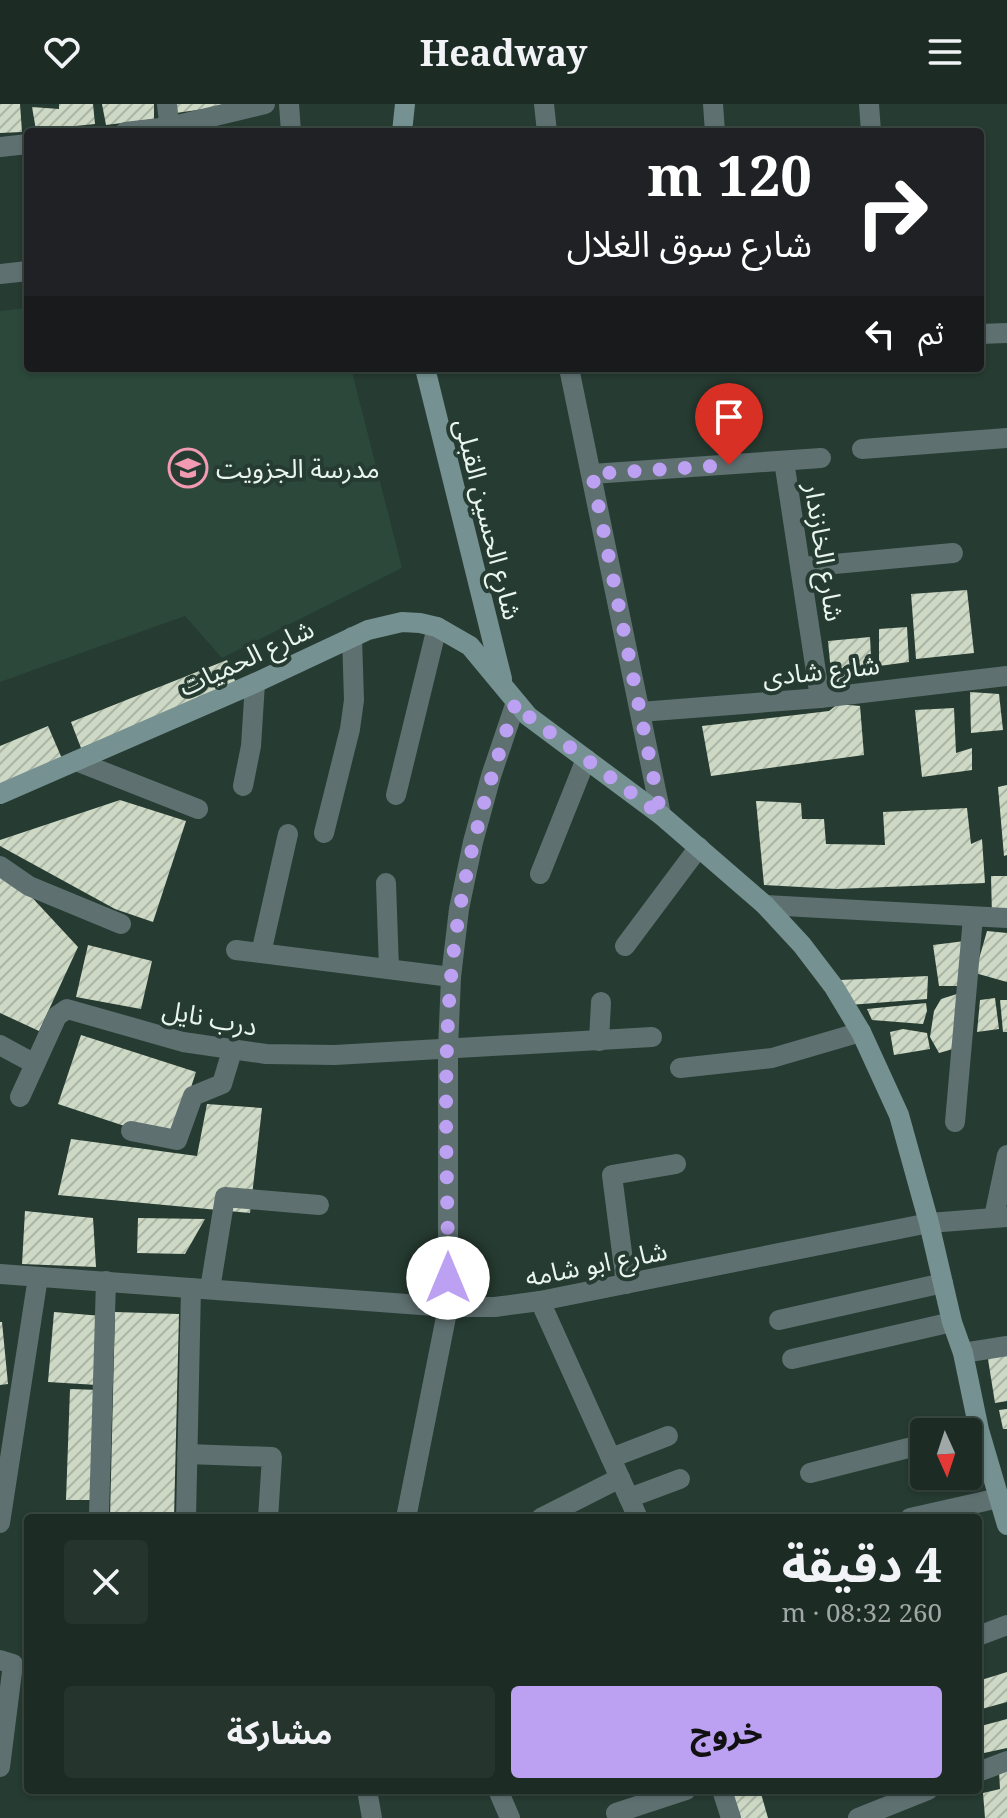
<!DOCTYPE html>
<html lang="ar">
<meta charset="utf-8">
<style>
body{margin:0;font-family:"Noto Serif","Noto Sans Arabic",serif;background:#25342d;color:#f1f3f6;direction:rtl;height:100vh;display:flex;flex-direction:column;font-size:30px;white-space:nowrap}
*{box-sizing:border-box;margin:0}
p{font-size:26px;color:#a0a7a7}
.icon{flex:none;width:44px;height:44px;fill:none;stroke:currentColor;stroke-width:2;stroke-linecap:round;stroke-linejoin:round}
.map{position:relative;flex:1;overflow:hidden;direction:ltr}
.side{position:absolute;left:24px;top:1410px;width:958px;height:280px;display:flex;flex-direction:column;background:#1c2c25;border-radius:8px;box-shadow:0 2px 6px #0004,0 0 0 2px #3a4842;direction:rtl}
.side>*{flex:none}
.top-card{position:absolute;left:24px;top:24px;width:960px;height:244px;border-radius:8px;box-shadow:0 2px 6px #0004,0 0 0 2px #3a4842;direction:rtl;background:#202124;color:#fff;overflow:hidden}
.needle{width:52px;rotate:177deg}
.controls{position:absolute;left:910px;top:1314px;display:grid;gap:16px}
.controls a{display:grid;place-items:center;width:72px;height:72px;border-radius:8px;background:#1c2c25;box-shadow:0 2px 6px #0004,0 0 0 2px #3a4842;font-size:40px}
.pin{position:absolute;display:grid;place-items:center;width:68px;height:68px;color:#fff;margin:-82px -34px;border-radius:50% 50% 50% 0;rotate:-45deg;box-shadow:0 0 8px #0007}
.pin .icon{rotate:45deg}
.me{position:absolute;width:88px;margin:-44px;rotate:0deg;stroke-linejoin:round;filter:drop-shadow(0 0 6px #0008)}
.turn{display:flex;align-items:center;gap:28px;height:168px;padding:0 40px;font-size:36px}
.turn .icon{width:104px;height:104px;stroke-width:2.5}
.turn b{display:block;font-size:56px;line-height:68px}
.then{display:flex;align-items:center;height:76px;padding:0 40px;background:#0003;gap:16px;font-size:30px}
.round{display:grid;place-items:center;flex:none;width:84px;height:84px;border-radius:8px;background:#25342d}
.summary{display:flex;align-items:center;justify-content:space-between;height:136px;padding:0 40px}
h1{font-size:48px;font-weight:700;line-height:60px}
.cta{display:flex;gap:16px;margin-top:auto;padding:16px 40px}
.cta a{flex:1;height:92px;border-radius:8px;background:#bca0f2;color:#111;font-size:32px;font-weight:700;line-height:92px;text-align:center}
.cta a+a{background:#25342d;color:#f1f3f6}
header{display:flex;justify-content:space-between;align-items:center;height:104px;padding:0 40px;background:#1c2c25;font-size:36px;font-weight:700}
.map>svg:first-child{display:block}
.built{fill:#2b483b}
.building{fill:url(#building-hatch)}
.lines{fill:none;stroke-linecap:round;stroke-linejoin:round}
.street{stroke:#5f7070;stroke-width:20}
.secondary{stroke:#759191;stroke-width:20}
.route{stroke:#bca0f2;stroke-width:14;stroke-dasharray:0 25.2}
.labels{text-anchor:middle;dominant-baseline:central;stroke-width:8;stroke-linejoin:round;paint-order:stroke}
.poi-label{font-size:26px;fill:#e9f5ef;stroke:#263b31;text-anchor:start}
.street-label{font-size:26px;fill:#e9f5ef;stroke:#263b31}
</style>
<header><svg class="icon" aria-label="menu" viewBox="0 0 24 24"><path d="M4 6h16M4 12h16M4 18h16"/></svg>Headway<svg class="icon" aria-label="heart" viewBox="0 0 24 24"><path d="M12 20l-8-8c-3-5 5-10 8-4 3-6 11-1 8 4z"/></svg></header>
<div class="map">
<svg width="1007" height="1714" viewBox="0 0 1007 1714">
<defs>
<pattern id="building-hatch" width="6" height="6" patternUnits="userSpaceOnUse" patternTransform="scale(2)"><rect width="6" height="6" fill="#cdd9c5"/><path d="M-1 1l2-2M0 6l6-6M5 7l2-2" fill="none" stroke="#abb5a6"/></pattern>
</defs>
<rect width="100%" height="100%" fill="#263b31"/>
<path class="built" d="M28,204V264H351L402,464L222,554L185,512L0,578V207Z"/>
<g class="building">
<path d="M0,0H20L22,28L0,29Z"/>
<path d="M59,0H93L95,20L36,26L32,3L59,5Z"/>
<path d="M102,0H154V15L106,21Z"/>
<path d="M176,0H225V2L176,9Z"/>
<path d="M967,486L974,549L916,555L911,490Z"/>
<path d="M907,523L909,558L879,562V525Z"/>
<path d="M870,533L872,572L832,579L828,537Z"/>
<path d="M227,556L237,582L81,644L71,618Z"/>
<path d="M970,588L999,590L1003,626L971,629Z"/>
<path d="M838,600L860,602L864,651L711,672L702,622L829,607Z"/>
<path d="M954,604L956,649L972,644V666L922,673L915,606Z"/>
<path d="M48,622L63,657L0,684V642Z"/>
<path d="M1007,681V751L1004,752L998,683Z"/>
<path d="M120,696L186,717L153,818L115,805L0,742V736Z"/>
<path d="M756,697L801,699L802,715H824L826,740L885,741L883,708L967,704L971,740L982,735L985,779L837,785L764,781Z"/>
<path d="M0,759L78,843L39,927L0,909Z"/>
<path d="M991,772H1007V811H992Z"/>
<path d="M987,827L1007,829V878L975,869Z"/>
<path d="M965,837L959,882H939L933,841Z"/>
<path d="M88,841L152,857L141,905L76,893Z"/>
<path d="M928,872L927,895L849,901L840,876Z"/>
<path d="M957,890L953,945L939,949L930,933L934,907L941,895Z"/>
<path d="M995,894L999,925L977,928L980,896Z"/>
<path d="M1000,896H1007V928H1003Z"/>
<path d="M926,899L927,907L923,920L872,916L867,905Z"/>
<path d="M903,925L927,929L930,945L894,951L890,928Z"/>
<path d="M81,931L196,968L173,1038L58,1000Z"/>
<path d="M207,1000L262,1004L250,1109L58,1091L71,1035L197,1052Z"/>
<path d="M25,1107L93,1114L96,1163L22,1160Z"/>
<path d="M138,1114L205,1115L185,1150L137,1149Z"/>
<path d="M54,1208L102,1212L97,1281L48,1278Z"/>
<path d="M115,1208L179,1210L174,1414H110Z"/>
<path d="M0,1218H2L8,1280L0,1281Z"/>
<path d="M1007,1246V1297L995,1299L987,1249Z"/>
<path d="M70,1285L98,1286L94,1396H66Z"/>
<path d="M1007,1305V1325H1003L999,1306Z"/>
<path d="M1007,1568V1598L978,1606V1577Z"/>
<path d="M1007,1615V1644L984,1649L981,1622Z"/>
<path d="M1007,1665V1714H985L983,1689L1000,1685L999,1667Z"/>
<path d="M729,1686H760L768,1714H737Z"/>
</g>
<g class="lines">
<g class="street">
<path d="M167,0L170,28"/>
<path d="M289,0L291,28"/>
<path d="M544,0L547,28"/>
<path d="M713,0L715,28"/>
<path d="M869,0L871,28"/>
<path d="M125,28L169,23L265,0"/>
<path d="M0,43L28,40"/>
<path d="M0,170L28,167"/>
<path d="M980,230L1007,229"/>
<path d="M569,264L661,711"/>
<path d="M862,345L1007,334"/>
<path d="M784,357L820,594"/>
<path d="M592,370L821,354"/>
<path d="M802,463L953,449"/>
<path d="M640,608L820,594L1007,572"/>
<path d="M76,657L198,705"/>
<path d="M243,682L251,642L255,579"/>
<path d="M396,691L437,523"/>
<path d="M324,729L350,625L354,596L352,533"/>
<path d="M0,762L29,782L121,820"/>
<path d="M540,770L586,655"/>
<path d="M386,779L389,865"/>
<path d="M765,801L1007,814"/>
<path d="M625,842L699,743"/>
<path d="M236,846L451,873"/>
<path d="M261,849L288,730"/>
<path d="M599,937L601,898"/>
<path d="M0,941L35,960"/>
<path d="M680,964L772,954L861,928"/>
<path d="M20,993L57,912L67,905L183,938L266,950L335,951L652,933"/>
<path d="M955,1018L973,813"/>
<path d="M131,1027L177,1036L193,992L222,980L232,947"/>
<path d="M994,1113L1007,1051"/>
<path d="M0,1170L448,1203H495L540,1197L929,1119L1007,1113"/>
<path d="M626,1180L612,1071L676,1060"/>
<path d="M210,1185L225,1093L319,1101"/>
<path d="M540,1197L638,1414"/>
<path d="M779,1216L943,1179"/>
<path d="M963,1249L1007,1242"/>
<path d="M792,1255L952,1218"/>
<path d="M187,1350L272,1353L268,1414"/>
<path d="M611,1354L668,1332"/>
<path d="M810,1369L924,1340"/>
<path d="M629,1394L680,1375"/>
<path d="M99,1409L106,1177"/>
<path d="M186,1414L191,1184"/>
<path d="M406,1414L448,1203V945L451,873L459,805L473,738L491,672L516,598"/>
<path d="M541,1414L620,1374"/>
<path d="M910,1414L999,1394"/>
<path d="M0,1419L38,1173"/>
<path d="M978,1532L1007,1521"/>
<path d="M0,1556L13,1560L0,1663"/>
<path d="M978,1668L1007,1657"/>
<path d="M367,1686L372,1714"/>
<path d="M498,1686L510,1714"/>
<path d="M722,1686L731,1714"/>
<path d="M616,1709L686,1686"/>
<path d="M858,1714L928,1686"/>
</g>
<g class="secondary">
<path d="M402,28L405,0"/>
<path d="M425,264L502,575"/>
<path d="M0,690L255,579L368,526L402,518L420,519L437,523L470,542L528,612L661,711L765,801L802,841L834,883L861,928L899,1011L929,1119L952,1218L963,1249L979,1326L1007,1421"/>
</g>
</g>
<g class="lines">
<path class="route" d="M448,1174C448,1052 439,925 460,804C472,733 493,666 516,598L528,612L661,711L592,370L729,361"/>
</g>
<defs>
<g id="school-ring" transform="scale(2)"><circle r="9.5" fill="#263b31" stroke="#f19ab2" stroke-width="1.5"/><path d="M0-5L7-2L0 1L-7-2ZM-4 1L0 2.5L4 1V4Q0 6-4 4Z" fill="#f19ab2"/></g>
</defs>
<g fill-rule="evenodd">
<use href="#school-ring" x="188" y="364"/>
</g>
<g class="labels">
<g class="poi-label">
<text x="216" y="364">مدرسة الجزويت</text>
</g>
<g class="street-label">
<text transform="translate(489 415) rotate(76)">شارع الحسين القبلى</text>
<text transform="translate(825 448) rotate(81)">شارع الخازندار</text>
<text transform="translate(246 553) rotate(-25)">شارع الحميات</text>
<text transform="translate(821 566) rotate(-6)">شارع شادى</text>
<text transform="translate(210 913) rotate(11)">درب نايل</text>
<text transform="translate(596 1159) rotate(-11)">شارع ابو شامه</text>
</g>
</g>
</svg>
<div class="controls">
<a><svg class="needle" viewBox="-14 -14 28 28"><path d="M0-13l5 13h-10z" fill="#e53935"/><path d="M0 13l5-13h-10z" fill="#a0a7a7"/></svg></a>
</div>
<div class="pin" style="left:729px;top:361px;background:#d93025"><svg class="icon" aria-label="arrive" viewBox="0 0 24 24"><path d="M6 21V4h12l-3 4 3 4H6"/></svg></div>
<svg class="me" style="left:448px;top:1174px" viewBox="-20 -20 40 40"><circle r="19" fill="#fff"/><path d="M0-13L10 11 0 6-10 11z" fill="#bca0f2"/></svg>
<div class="top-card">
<div class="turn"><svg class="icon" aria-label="right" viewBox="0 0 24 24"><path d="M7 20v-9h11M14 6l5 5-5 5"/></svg><div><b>120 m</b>شارع سوق الغلال</div></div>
<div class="then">ثم<svg class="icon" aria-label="left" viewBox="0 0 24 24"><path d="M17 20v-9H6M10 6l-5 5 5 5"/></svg></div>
</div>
<section class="side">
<div class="summary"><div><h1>4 دقيقة</h1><p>260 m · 08:32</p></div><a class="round"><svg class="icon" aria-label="close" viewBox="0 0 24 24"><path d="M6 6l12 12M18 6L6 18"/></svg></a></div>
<div class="cta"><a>خروج</a><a>مشاركة</a></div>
</section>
</div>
